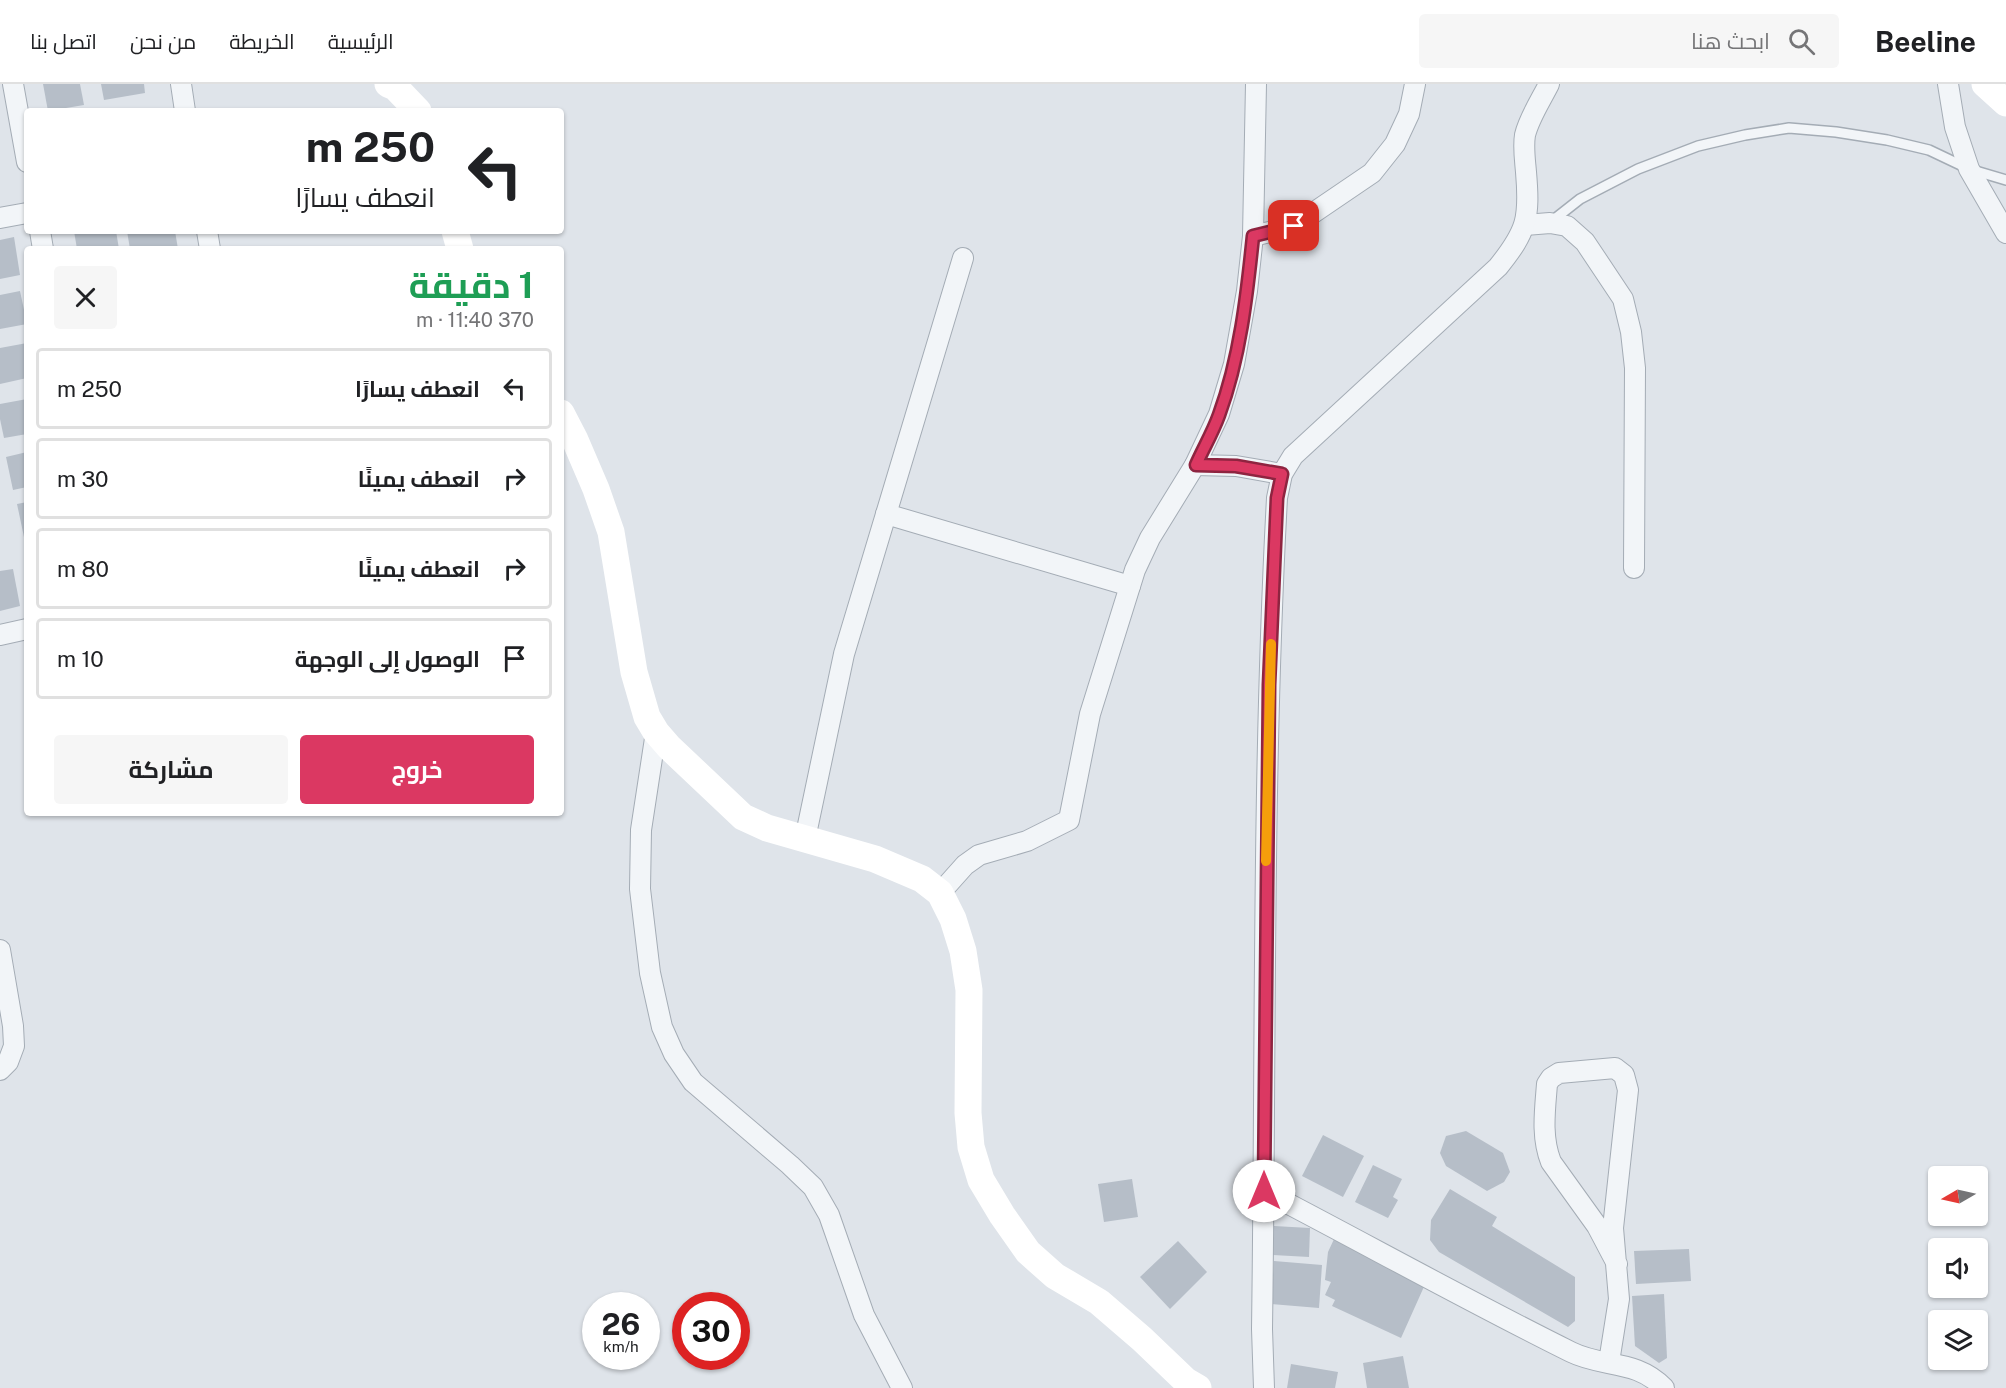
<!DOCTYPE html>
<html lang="ar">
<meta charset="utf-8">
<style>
body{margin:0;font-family:"Public Sans",Cairo,sans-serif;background:#f6f6f6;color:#202124;direction:rtl;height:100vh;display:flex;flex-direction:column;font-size:22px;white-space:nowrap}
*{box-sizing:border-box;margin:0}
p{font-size:20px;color:#757577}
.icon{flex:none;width:33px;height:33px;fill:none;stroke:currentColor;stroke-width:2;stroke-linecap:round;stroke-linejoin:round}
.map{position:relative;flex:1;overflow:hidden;direction:ltr}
.sheet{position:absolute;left:24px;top:162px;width:540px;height:570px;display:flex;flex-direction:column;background:#fff;border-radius:6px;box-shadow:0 2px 4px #0004;direction:rtl}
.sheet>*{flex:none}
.banner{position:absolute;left:24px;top:24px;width:540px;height:126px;border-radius:6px;box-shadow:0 2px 4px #0004;direction:rtl;background:#fff;color:#202124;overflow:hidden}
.needle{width:39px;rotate:261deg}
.tools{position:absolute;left:1928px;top:1082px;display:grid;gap:12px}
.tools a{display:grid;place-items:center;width:60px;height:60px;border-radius:6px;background:#fff;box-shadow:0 2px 4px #0004;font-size:30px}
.speed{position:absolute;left:582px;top:1208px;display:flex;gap:12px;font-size:30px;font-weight:700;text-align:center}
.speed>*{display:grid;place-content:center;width:78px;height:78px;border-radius:50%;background:#fff;box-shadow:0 2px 4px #0004;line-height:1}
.speed small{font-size:15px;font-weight:400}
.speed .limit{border:9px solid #d22;background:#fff;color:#111}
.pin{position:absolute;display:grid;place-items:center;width:51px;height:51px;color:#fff;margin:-26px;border-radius:12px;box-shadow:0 3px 9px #0006}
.me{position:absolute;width:66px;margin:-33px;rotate:0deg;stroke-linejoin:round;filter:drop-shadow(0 0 4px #0008)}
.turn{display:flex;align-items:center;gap:21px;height:126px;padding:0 30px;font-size:27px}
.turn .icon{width:78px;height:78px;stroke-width:2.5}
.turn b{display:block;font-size:42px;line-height:51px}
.round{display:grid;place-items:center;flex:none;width:63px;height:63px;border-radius:6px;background:#f6f6f6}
.overview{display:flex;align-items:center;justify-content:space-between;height:102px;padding:0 30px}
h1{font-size:36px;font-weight:700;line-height:45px;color:#1e9e55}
.button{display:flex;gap:12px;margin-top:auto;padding:12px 30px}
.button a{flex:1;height:69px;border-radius:6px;background:#db3862;color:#fff;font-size:24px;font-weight:700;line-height:69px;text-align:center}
.button a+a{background:#f6f6f6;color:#202124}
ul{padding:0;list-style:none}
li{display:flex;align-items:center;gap:18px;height:81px;margin:0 12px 9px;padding:0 18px;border:3px solid #e0e0e0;border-radius:6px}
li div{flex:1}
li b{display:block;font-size:22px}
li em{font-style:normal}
header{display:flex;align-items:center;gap:36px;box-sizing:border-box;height:84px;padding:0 30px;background:#fff;border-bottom:2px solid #e0e0e0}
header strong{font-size:28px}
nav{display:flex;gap:33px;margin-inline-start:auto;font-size:21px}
.search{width:420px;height:54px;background:#f6f6f6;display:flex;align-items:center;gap:15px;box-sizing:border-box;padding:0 21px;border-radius:6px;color:#757577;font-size:22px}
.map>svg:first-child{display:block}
.building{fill:#b6bec8}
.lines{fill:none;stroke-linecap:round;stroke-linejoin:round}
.lane-casing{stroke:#a4acb5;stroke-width:12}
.street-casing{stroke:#a4acb5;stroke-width:22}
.lane{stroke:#f2f5f8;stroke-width:9}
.street{stroke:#f2f5f8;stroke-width:20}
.secondary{stroke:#fff;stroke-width:27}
.route-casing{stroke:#8e2440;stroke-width:15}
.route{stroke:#db3862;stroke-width:10}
.slow{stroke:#f59e0b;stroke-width:10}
</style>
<header>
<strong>Beeline</strong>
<div class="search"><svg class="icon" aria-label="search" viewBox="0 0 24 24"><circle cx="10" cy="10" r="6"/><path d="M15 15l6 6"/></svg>ابحث هنا</div>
<nav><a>الرئيسية</a><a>الخريطة</a><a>من نحن</a><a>اتصل بنا</a></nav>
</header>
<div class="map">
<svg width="2006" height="1304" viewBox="0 0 2006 1304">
<rect width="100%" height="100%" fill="#dfe4ea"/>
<g class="building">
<path d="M43,0H80L84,21L48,27Z"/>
<path d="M101,0H144L145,9L104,16Z"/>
<path d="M74,147H116L119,165H77Z"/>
<path d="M127,147H175L178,165H130Z"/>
<path d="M14,153L20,191L0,195V156Z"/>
<path d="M20,207L27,240L0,245V211Z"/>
<path d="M27,259V294L0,300V264Z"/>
<path d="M27,315V350L4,354L0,335V320Z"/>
<path d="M27,368V403L13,406L6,373Z"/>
<path d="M27,418V452L24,453L17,420Z"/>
<path d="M13,485L20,522L0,527V487Z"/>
<path d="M1466,1047L1503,1069L1510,1088L1504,1098L1487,1107L1446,1082L1440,1069L1446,1052Z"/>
<path d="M1323,1051L1364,1072L1343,1113L1302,1092Z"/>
<path d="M1373,1081L1402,1095L1393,1113L1398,1116L1388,1134L1355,1118Z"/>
<path d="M1132,1095L1138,1133L1104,1138L1098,1100Z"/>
<path d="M1450,1105L1497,1133L1492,1142L1575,1193V1237L1568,1243L1439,1168L1430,1156L1431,1136Z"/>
<path d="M1274,1142L1310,1144L1309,1173L1273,1171Z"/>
<path d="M1335,1153L1427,1196L1401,1254L1332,1222L1335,1216L1325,1211L1331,1198L1325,1196L1328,1168Z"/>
<path d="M1178,1157L1207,1188L1170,1225L1140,1193Z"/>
<path d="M1689,1165L1691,1197L1636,1200L1634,1167Z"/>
<path d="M1274,1177L1322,1181L1319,1224L1271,1220Z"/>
<path d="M1664,1210L1667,1274L1659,1279L1635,1262L1632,1212Z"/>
<path d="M1403,1272L1409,1304H1367L1363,1279Z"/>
<path d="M1291,1280L1338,1288L1335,1304H1287Z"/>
</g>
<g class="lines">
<g class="lane-casing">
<path id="lane" d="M1552,137L1580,115L1638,85L1698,62L1745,51L1789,44L1836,48L1887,56L1929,66L1969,85L2006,96"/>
</g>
<g class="street-casing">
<g id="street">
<path d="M13,0L27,78"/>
<path d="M181,0L185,27"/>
<path d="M1256,0L1253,152L1247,207L1234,280L1219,330L1195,381L1236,382L1282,390"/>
<path d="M1948,0L1955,43L1969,85L2006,149"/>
<path d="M0,134L27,129"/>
<path d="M1525,141L1550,139L1567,142L1585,158L1623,215L1631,248L1635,284L1634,484"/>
<path d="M40,147L43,165"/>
<path d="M207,147L210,165"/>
<path d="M1253,152L1294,142L1372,89L1395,60L1409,30L1415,0"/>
<path d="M886,430L1130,502"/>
<path d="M0,551L27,545"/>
<path d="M656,648L641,746L640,805L650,889L662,943L674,970L693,998L790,1081L813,1103L829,1131L864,1231L902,1304"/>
<path d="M805,755L844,570L963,174"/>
<path d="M940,809L965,781L979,771L1027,757L1069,736L1090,630L1135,486L1150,454L1195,381"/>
<path d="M0,866L13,942L14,962L8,978L0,986"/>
<path d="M1264,1107C1366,1160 1468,1217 1571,1268C1603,1284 1636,1275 1664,1304"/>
<path d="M1609,1278L1619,1215L1613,1144L1628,1006L1624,991L1615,984L1559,989L1551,994L1547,1000C1545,1026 1541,1053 1551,1078L1597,1142L1617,1180"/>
<path d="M1264,1304L1262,1245C1266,968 1262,690 1277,414L1282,390L1293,372L1498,183C1527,147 1530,134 1526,88C1525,76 1523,63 1525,51C1529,34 1541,16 1549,0"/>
</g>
</g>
<use href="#lane" class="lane"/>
<use href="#street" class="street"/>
<g class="secondary">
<path d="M388,0L395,3L418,27"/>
<path d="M1985,0L2006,19"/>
<path d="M455,147L460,165"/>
<path d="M561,329L575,356L596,405L611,448L634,588L647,633L656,648L669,663L743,733L767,744L875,775L922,795L940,809L953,835L963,867L969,906L968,1029L971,1063L981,1096L1002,1131L1028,1168L1055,1192L1099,1218L1142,1255L1186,1297L1198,1304"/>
</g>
</g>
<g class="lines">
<g class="route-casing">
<path id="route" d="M1264,1107L1269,601L1277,414L1282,390L1236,382L1196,381C1203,365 1213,348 1219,331C1240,274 1247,211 1253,152L1294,142"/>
</g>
<use href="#route" class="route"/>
<path class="slow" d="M1266,777L1271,560"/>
</g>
</svg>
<div class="tools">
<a><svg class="needle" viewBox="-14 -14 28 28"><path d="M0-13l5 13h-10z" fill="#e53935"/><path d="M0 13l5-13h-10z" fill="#757577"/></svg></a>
<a><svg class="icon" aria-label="sound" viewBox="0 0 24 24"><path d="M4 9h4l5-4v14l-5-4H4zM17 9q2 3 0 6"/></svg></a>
<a><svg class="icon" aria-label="layers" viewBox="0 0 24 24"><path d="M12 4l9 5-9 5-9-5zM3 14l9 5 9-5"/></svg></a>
</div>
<div class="speed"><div>26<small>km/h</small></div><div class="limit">30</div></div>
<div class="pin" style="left:1294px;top:142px;background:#d93025"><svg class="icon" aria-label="arrive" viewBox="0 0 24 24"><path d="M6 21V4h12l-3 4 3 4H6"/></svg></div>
<svg class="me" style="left:1264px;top:1107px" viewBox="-20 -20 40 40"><circle r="19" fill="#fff"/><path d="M0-13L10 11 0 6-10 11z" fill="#db3862"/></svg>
<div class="banner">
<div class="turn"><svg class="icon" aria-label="left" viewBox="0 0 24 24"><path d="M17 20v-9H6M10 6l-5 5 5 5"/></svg><div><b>250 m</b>انعطف يسارًا</div></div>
</div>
<section class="sheet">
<div class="overview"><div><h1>1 دقيقة</h1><p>370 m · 11:40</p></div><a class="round"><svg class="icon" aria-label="close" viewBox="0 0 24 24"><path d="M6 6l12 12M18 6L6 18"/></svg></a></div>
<ul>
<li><svg class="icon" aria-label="left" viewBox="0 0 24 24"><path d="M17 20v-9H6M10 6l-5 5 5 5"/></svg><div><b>انعطف يسارًا</b></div><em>250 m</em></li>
<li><svg class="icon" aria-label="right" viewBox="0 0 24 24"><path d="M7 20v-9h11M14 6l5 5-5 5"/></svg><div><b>انعطف يمينًا</b></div><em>30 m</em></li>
<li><svg class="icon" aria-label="right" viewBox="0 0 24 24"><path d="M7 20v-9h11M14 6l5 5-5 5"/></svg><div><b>انعطف يمينًا</b></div><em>80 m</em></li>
<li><svg class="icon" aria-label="arrive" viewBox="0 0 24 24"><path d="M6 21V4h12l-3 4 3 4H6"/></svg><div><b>الوصول إلى الوجهة</b></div><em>10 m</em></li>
</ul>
<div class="button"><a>خروج</a><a>مشاركة</a></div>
</section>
</div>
